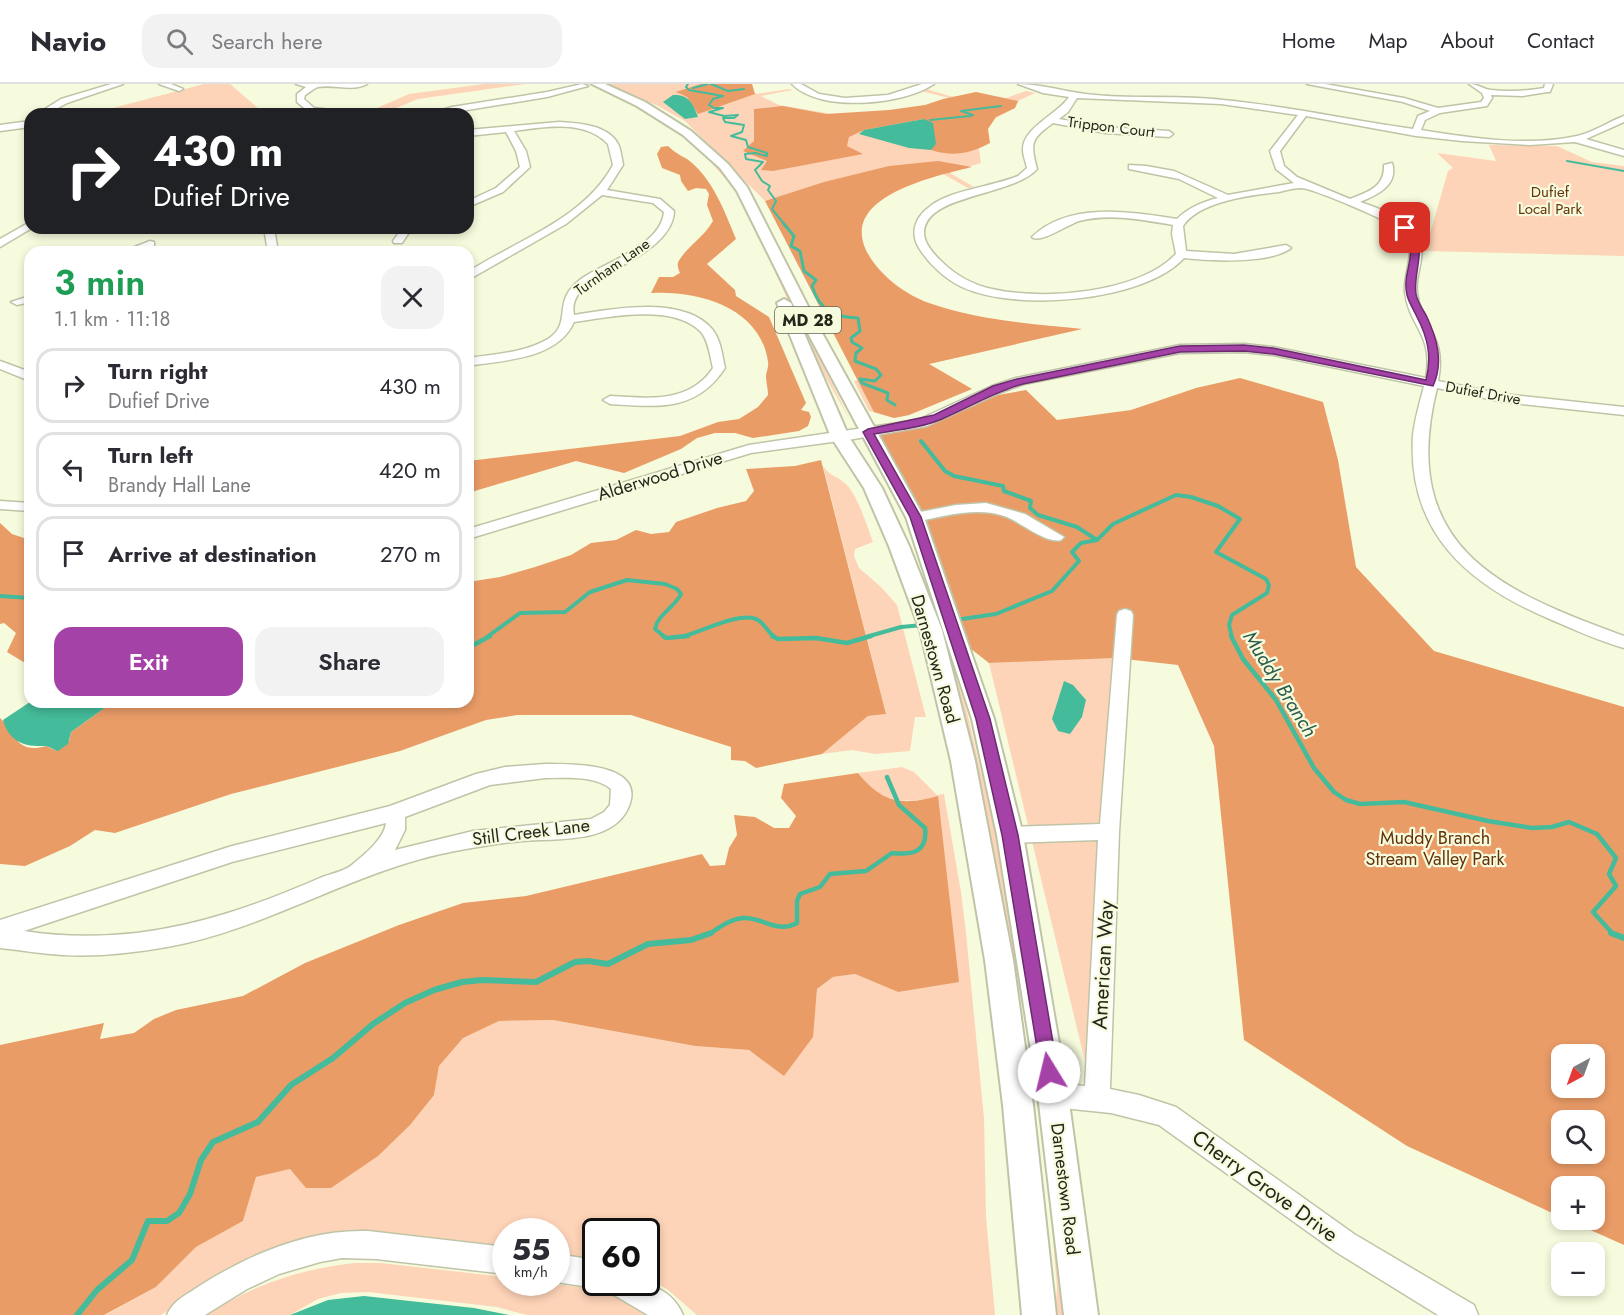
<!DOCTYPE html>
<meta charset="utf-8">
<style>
body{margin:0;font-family:Jost,sans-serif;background:#f2f2f3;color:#2b2b33;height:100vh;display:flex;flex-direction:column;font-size:22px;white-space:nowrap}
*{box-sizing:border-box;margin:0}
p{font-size:20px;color:#7c7c81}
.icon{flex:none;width:33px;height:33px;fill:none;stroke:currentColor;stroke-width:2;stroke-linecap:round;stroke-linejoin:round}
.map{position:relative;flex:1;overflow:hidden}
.drawer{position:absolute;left:24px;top:162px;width:450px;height:462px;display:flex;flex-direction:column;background:#fff;border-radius:18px;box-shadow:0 3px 9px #0003}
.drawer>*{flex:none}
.top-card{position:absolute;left:24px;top:24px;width:450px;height:126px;border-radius:18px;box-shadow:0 3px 9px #0003;background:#202124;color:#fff;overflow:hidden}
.needle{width:39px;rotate:221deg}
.tools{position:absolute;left:1551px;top:960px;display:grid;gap:12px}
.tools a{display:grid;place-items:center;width:54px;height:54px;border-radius:12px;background:#fff;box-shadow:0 3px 9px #0003;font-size:30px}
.speed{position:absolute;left:492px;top:1134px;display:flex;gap:12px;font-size:30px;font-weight:700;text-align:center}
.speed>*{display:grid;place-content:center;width:78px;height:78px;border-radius:50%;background:#fff;box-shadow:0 3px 9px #0003;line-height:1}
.speed small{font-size:15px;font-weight:400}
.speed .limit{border:3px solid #111;border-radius:9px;background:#fff;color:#111}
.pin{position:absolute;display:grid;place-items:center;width:51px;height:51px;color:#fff;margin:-26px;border-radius:12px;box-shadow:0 3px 9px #0006}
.me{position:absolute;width:66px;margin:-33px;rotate:351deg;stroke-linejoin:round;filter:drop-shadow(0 0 4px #0008)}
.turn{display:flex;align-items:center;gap:21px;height:126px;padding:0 30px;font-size:27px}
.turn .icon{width:78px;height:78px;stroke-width:2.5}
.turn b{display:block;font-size:42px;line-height:51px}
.round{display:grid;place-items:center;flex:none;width:63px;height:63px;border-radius:18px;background:#f2f2f3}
.headline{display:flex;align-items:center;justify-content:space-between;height:102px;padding:0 30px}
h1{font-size:36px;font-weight:600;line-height:45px;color:#1e9e55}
.button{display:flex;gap:12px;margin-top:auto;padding:12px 30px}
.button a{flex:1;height:69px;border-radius:18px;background:#a542a8;color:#fff;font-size:24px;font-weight:600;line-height:69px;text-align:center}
.button a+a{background:#f2f2f3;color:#2b2b33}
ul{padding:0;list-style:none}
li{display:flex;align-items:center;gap:18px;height:75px;margin:0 12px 9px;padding:0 18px;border:3px solid #e1e1e2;border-radius:18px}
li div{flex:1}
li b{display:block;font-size:22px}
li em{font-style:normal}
header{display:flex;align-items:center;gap:36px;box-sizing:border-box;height:84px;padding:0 30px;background:#fff;border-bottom:2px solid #e1e1e2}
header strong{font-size:28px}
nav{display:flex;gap:33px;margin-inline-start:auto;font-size:21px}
.search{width:420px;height:54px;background:#f2f2f3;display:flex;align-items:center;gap:15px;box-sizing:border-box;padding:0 21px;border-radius:18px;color:#7c7c81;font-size:22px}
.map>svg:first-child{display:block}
.green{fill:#fed4b8}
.forest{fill:#ea9c67;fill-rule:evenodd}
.water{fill:#44bb9a}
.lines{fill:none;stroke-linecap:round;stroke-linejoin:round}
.stream-far4{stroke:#44bb9a;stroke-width:2}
.stream-far3{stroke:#44bb9a;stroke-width:3}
.stream-far2{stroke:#44bb9a;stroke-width:4}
.stream-far1{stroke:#44bb9a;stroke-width:4.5}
.stream{stroke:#44bb9a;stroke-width:6}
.minor-casing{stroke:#c0c4a7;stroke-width:3}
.major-casing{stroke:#c0c4a7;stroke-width:4}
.minor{fill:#fff;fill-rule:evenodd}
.major{fill:#fff;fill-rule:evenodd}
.route{fill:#a542a8;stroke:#6b2b6d;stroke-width:1.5}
.labels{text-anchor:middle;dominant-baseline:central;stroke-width:4.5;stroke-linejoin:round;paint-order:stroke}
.far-street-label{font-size:15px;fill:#26271c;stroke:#f7fbdd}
.far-park-label{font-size:15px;fill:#653309;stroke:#f7fbdd}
.shield{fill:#f7fbdd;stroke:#656756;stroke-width:1.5}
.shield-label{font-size:16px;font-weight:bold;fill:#26271c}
.street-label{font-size:18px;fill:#26271c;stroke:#f7fbdd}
.park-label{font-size:18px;fill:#653309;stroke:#f7fbdd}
.water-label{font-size:20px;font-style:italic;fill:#2c5c4d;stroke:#f7fbdd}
.near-street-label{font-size:21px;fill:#26271c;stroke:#f7fbdd}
</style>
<header>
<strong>Navio</strong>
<div class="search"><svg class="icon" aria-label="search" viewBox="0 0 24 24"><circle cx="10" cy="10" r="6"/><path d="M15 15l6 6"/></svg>Search here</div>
<nav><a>Home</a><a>Map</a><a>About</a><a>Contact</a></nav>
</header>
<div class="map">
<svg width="1624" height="1231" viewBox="0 0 1624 1231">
<rect width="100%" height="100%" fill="#f7fbdd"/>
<g class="green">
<path d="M204,0H230L265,30H90Z"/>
<path d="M484,0H525L418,15L382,30H363L409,10Z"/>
<path d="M606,0H749L756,10L790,5L792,6L761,12L779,21L838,31L907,29L949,14L921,7L926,5L953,13L971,10L1006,14L1026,7L1035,9L1018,17L1015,24L986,39L978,59L981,79L950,89L974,103L968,104L943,90C918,98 857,116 860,152C861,160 868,169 872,176C885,195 905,209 925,218C973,239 1031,240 1082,245L929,280L972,305L909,331L894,334L869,327L854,297L864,295L770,116L765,117L685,37L656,21Z"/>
<path d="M639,23C669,29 715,78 735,101L850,336L810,266L760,154L733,103L696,62L661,36Z"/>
<path d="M1489,61L1557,62L1592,78L1624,82V172L1425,167L1448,87L1453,84L1437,69L1496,77Z"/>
<path d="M857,364L912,467L936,529L966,624L1005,789L1031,969L1008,845L1000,822L948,602Z"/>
<path d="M823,382C829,392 839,393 846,400C858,412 867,442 873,458L855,465L854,472L859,484L881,503L897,521L926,633H915L910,667L875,670L852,666L822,670L868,632L886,630Z"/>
<path d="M1116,574L1088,990L989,579Z"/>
<path d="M902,683L914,688L937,711L944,710L961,808L966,849L984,1034L986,1133L995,1231H697L668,1206L647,1193L646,1148H596L595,1176L557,1169L556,1148H506L505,1162L405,1150L363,1149L212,1198L161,1231H105L156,1203L196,1163L243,1137L256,1093L290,1085L434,1011L439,982L463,953L499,937L553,936L695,962L749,966L784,991L812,953L817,905L833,893L855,890L898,908L938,713C900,719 884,721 858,689Z"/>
<path d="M1049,1109H1050L1068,1231H1055L1057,1203Z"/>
<path d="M354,1179H381L505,1193L506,1198C556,1198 610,1202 653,1231H527L497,1223L368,1208L341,1209L318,1215L290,1231H207C252,1201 300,1185 354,1179Z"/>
</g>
<g class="forest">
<path d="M701,0H752L755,10L698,30L687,13L676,8Z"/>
<path d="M976,8L1018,17L1015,24L996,33L988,45L990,59C969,70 953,73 931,66L932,61L924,35L864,46L849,53L847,62L863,70L773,87L761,86L767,77L743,67L754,57V25L783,22L826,30L889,26L925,21L943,15Z"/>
<path d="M668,62C674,68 680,71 687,75C712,93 725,128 736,155L707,180L735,206L736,212L769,233L806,319L801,326L809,328L811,333L808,342L799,347L753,354L735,349H715L697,354L681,365L624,389L576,377L468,409V377L680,352L718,338L739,335L758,323L768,311C768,305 766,298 766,292C766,288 769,283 768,278C761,224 699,206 651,209L659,193H673L680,189C678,184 676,180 680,175C689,161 703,154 713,137L707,121L709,110L706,105L696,104L688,107L681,97L680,91L662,84L657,70L661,63Z"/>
<path d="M938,77L972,83C932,93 831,114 871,175C884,194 906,211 929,219C978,236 1030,240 1082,245L929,280L972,305L909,331L894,334L874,328L765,117L824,98L889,82Z"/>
<path d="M1240,294L1323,318L1338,376L1356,483L1434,567L1624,623V1161L1568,1136H1594V1102H1562L1561,1133L1407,1062L1244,956L1214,662L1178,581L1116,574L989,579L957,554L915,433L868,348L907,341L970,316L1026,306L1057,336L1131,326L1196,304ZM1562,970H1594V1004H1562ZM1562,1036H1594V1070H1562Z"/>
<path d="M821,376L886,630L868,632L822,670L756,684L745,677L731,676V663L631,631H517L486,636L400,667L231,710L115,749L95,746L70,762L25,782L0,780V634C15,648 16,671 46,662L55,666L69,657L71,648L113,618H468V498L500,493L535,483L571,471L591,459L616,456L636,446L651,450L669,448L676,438L717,424L746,417L754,407L746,385L795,382Z"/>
<path d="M0,439L12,450L30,456V582L7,568L16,549L4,539L0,540Z"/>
<path d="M858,689C883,719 901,722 938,712L959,898L898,908L855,890L833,893L817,905L813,953L784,992L749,966L695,962L553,936L499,937L463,954L439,982L434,1011L410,1041L378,1072L331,1104H306L290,1085L256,1093L243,1137L196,1163L156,1203L104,1231H0V961L104,939L100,955L134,949L154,935L176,926L243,912L305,879L399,841L463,819L526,812L702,770L710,782L725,781L729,764L737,751L734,731L755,733L774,744H789L796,732L781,714L784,700Z"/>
</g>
<g class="water">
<path d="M673,11C689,10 693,20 698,33L685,35L663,18Z"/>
<path d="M924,35L933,39L936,60L931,66L909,64L859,50L864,46Z"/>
<path d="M1064,597L1073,601L1086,616L1082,633L1070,650L1058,647L1052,635Z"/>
<path d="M30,618H113L71,648L68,660L58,667C54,666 49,662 45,662C25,663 9,658 3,636Z"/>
<path d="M364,1212L474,1224L509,1231H290L328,1216Z"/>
</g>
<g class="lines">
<g class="stream-far4">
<path d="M688,0L686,3L689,6L723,12L713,15L709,21L714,24H723L709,28L724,32L738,31L734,34H723L725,38L744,41L742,48L731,52L746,56L748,63L767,69V72L755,69L745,70L746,75L763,78L755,86L762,97L770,102L768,106L776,117L772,125L785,141"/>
<path d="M711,0L728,7L744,5"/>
<path d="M693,4L708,0"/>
<path d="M930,36L970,32L973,31L961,27L1001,22"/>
<path d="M1567,77L1624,87"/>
</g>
<path class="stream-far3" d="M784,140L794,152L791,162L800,167L804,187L816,196L812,202C820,227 833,233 858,234L860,247L851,254L852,258L862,264L856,269L855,277L876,285L881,291L875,297L860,295L862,299L888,309L887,316L895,321"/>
<g class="stream-far2">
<path d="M921,357L945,387L954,392L1003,402L1004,407L1031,417L1030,424L1038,431L1077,443L1097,456"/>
<path d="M0,512L30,514"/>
<path d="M955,536L996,530L1052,507L1079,477L1072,468L1081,459L1097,456L1113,440L1176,411L1191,413L1218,422L1240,435L1216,468L1266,495L1269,501L1267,509L1232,531L1229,541L1232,553"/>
<path d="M487,553L520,529L565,528L590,508L627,496L665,500L677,505L681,510C675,523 657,531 655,545L665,553"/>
<path d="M681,553C700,549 741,526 758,536C765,540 768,549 775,553"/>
<path d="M866,553L901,543L923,541"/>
</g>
<g class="stream-far1">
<path d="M663,552L666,554L688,552"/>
<path d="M772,552L778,555L816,554L847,559L871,552"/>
<path d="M1231,552L1243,575L1276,616L1314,684L1334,708L1346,716L1360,720L1404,718L1488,737L1532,744L1552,743L1569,738L1597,750L1616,774L1609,790L1616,802L1593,828L1613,850"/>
<path d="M468,564L490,552"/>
<path d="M709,850C719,844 730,835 743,834C763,833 777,850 797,839V817L800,810L820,803L830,790L866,787L892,769C911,771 928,769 925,744L899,721L887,693"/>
</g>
<g class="stream">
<path d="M1611,849L1624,854"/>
<path d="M77,1231L97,1206L132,1176L148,1137H167L179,1129L190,1110L201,1076L213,1058L258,1038L291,1001L333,974L373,940L405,919L434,906L462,898L482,896L536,898L575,878L588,877L608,880L648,860L691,856L711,849"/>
</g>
<g class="minor-casing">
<g id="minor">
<path d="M111,0H123L67,19L47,30H37L61,15Z"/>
<path d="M159,0H171L183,5L179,7Z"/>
<path d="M296,0H367C353,8 333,0 318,3C314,4 309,9 305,11L304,15L314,24L331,26L330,30L309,28L297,18V10L306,3Z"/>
<path d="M582,0L588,2L547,13L443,30H429L452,23L547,8Z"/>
<path d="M792,0H801L819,10L845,14L888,11L922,0H934C903,21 820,29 792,0Z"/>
<path d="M1018,0C1043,0 1069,9 1095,11C1137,15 1180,11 1223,16C1287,22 1349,36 1413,45L1418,32L1430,27L1403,18L1307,0H1325L1404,14L1438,24L1481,18L1484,14L1482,9L1469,0C1478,0 1483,5 1491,6C1509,8 1526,7 1544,4L1545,0H1553L1550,8H1547L1523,12L1491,11L1492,14L1487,22L1440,29L1425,36L1421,46C1470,54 1528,63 1577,52C1594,48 1608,38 1624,32V38L1586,55L1624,66V72L1575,58L1530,61L1462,57L1416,52L1306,32L1280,67L1284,82L1297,93L1350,115C1368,108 1385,103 1384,81L1392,79C1399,101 1377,111 1360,118C1381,125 1406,134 1418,154C1428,170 1414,191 1417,209C1422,245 1447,251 1438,297L1503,310L1624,323V331L1503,318L1437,304C1398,461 1496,506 1624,552V564C1599,557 1575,546 1552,536C1468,501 1407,449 1413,351C1415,334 1420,318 1424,302L1273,271L1244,268L1180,269L1024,300L1002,308L927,342L854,355L751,369L468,455V445L749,361L918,336L992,302L1016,294L1180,261L1244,260L1273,263L1426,294C1434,250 1409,243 1405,208C1403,186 1419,166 1402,147C1393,138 1314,105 1302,104C1295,104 1286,106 1279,108C1252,111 1199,117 1183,142L1186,167L1234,170L1286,161L1291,164C1271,180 1209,177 1184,174C1144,218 1015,228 962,203C945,195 929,180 919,164C910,149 915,134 928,124C948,106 992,103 1018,92L1027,84C1026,79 1023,71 1023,66C1022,44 1057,31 1069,13L1043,9ZM1077,14L1221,20L1298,31L1270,67L1276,85L1294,99L1228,111L1174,87L1146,82L1129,81V85L1179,95L1218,114C1202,118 1188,124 1177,135C1132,128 1069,117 1032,153C1040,160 1067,141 1079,137C1110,129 1142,136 1173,141L1172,150L1176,170C1139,209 1043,217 992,205C973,201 955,191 941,177C934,170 925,161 924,150C923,110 1012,113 1037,85C1030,58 1031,55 1053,39L1105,49L1169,53L1173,50L1169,47L1105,43L1059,35L1068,28Z"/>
<path d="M30,37V43L0,47V41Z"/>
<path d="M559,38C579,39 610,41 619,62C621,68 622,75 623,81L607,106L660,115L674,127C673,165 607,186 582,205C575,214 572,220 574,231C612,225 683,211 712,245C721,256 722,271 725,284C696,328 658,323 610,320L603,316L610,312C648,314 689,320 713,284C710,273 709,257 701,248C673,219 609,233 574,238C557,276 503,276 468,282V274C495,270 524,269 548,255C574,238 550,218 581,195C605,178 661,162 664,128L653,119L602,111L566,140L468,196V188C517,156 584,135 613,81L608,60C584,35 544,43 514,47L526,67L530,83L503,108L468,123V117L496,104L520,83L516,67L506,48L468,52V46Z"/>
<path d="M30,138V144H32L0,163V155Z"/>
<path d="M264,144H274L278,168H268Z"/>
<path d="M402,144H412L402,159H394L393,157Z"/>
<path d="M150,157L154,158V162L137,168H122Z"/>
<path d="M30,212V218L17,221L11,218Z"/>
<path d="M0,277L30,288V297L0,285Z"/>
<path d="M0,417L30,419V427L0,425Z"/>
<path d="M986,419L1025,430L1064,453L1061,456C1047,460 1021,439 1007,433C978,422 945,432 915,438L907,433L910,430L956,421Z"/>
<path d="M1125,525L1131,527L1133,531L1119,748L1110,1005L1139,1011L1176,1023L1354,1150L1474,1221L1478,1231H1438L1336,1168L1159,1041L1111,1029L1053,1023L1044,1019L1041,1011L1044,1003L1053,999L1085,1002L1098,756L1010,759L1003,757L1000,751L1003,745L1010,743L1100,740L1117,531L1119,527Z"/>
<path d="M545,680C568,680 643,678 630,719C617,761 556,754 522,757C499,759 477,763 455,767C354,786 268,845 167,863C133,869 98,873 63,871C42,870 21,866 0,864V836L232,762L390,722L476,690L505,683ZM545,694C565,694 595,691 611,705L610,721L604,728L591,735L473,747L395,766L405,746V733L490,701ZM386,739C384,755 365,770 353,780C346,787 329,790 320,794C260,820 202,841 137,849C99,853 62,853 24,847L232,778Z"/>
<path d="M368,1147L506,1163V1190L376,1175L342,1174L320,1178L279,1190L247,1205L205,1231H167C173,1216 188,1210 201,1201C250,1170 309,1145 368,1147Z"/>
<path d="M556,1170L596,1176V1198C629,1198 667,1194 683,1231H648L609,1208L606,1199L596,1204L556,1198Z"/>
</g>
</g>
<g class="major-casing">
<g id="major">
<path d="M592,0H605L645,18L691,47L728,80L747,103L816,238L924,433L994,635L1023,751L1068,1011L1098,1231H1064L1038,1011L997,751L972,635L906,433L802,238L737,107L720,84L683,51L637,22Z"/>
<path d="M784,215L791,219L849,353L882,404L909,462L942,546L975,677L1013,876L1033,1021L1056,1231H1022L1003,1021L985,876L951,677L920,546L889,462L864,404L831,353L777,219Z"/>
</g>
</g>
<use href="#minor" class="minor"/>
<use href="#major" class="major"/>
</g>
<path class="route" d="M1405,141C1432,155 1412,188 1416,210C1417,217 1422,224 1426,231C1437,254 1444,278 1433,302L1273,270L1244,267L1180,268L1023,300C994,308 970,323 942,335C921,344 897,346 874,350L921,433L990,635L1018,751L1058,988L1055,994L1049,996L1042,994L1002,751L976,635L910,433L863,348L868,345L934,331L993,302L1017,295L1180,262L1244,261L1273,264L1426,296C1432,273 1428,254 1417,233C1414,226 1409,219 1407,211C1401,185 1422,170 1401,144Z"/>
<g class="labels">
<g class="far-street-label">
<text transform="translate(1111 43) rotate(7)">Trippon Court</text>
<text transform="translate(612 183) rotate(-35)">Turnham Lane</text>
<text transform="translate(1483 309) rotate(10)">Dufief Drive</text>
</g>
<g class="far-park-label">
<text x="1550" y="108">Dufief<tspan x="1550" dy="17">Local Park</tspan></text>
</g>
<rect class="shield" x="775" y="223" width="66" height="26" rx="4.5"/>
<g class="shield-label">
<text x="808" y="236">MD 28</text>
</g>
<g class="street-label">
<text transform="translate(660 392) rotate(-17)">Alderwood Drive</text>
<text transform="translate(935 575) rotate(74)">Darnestown Road</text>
<text transform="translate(531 748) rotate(-7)">Still Creek Lane</text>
<text transform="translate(1065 1105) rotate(83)">Darnestown Road</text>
</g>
<g class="park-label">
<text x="1435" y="754">Muddy Branch<tspan x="1435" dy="21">Stream Valley Park</tspan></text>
</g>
<g class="water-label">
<text transform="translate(1280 600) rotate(58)">Muddy Branch</text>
</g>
<g class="near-street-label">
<text transform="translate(1103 881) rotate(-87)">American Way</text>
<text transform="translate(1265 1102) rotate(36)">Cherry Grove Drive</text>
</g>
</g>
</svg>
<div class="tools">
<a><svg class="needle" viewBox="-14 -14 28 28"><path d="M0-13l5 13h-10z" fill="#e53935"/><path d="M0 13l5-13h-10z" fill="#7c7c81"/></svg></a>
<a><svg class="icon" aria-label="search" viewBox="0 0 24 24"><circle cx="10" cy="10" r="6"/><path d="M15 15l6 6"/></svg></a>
<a>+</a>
<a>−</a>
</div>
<div class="speed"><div>55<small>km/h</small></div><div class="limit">60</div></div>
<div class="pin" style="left:1405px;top:144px;background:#d93025"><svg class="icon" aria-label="arrive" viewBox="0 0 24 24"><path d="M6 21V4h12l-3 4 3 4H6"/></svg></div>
<svg class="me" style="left:1049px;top:988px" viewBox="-20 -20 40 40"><circle r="19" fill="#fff"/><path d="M0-13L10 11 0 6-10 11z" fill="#a542a8"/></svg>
<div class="top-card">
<div class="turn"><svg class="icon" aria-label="right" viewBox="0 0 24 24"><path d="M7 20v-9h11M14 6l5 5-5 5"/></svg><div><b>430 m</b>Dufief Drive</div></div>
</div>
<section class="drawer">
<div class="headline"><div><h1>3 min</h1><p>1.1 km · 11:18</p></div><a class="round"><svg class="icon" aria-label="close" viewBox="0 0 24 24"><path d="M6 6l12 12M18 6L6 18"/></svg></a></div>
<ul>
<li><svg class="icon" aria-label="right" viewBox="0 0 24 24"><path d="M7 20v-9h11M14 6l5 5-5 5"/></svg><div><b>Turn right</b><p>Dufief Drive</p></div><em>430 m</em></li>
<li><svg class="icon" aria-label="left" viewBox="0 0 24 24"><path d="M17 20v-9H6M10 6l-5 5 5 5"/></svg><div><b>Turn left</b><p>Brandy Hall Lane</p></div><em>420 m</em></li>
<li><svg class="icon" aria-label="arrive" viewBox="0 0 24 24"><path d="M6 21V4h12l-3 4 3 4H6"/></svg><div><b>Arrive at destination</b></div><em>270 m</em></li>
</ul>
<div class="button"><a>Exit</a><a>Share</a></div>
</section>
</div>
